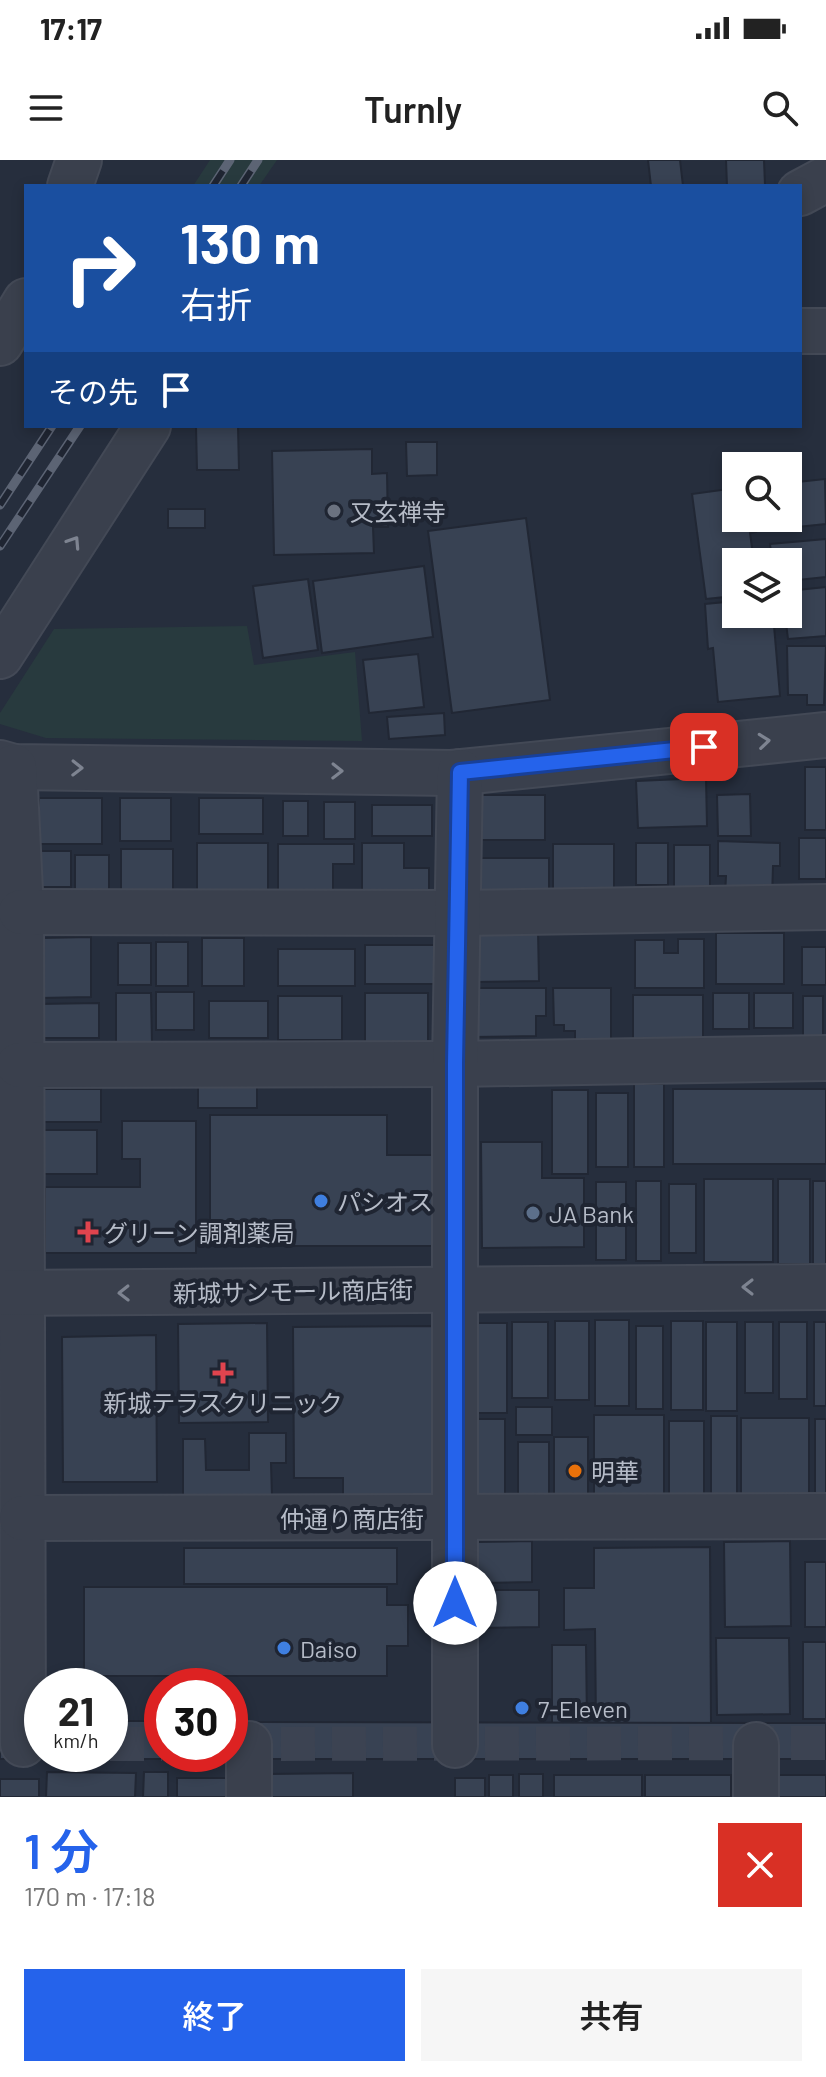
<!DOCTYPE html>
<html lang="ja">
<meta charset="utf-8">
<style>
body{margin:0;font-family:Barlow,"Noto Sans JP",sans-serif;background:#f6f6f6;color:#222;height:100vh;display:flex;flex-direction:column;font-size:30px;white-space:nowrap}
*{box-sizing:border-box;margin:0}
p{font-size:26px;color:#767676}
.icon{flex:none;width:44px;height:44px;fill:none;stroke:currentColor;stroke-width:2;stroke-linecap:round;stroke-linejoin:round}
.map{position:relative;height:1637px;overflow:hidden}
.side{display:flex;flex-direction:column;background:#fff;flex:1}
.side>*{flex:none}
.banner{position:absolute;left:24px;top:24px;width:778px;height:244px;border-radius:0px;box-shadow:0 4px 12px #0003;background:#1a4fa0;color:#fff;overflow:hidden}
.controls{position:absolute;left:722px;top:292px;display:grid;gap:16px}
.controls a{display:grid;place-items:center;width:80px;height:80px;border-radius:0px;background:#fff;box-shadow:0 4px 12px #0003;font-size:40px}
.speed{position:absolute;left:24px;top:1508px;display:flex;gap:16px;font-size:40px;font-weight:700;text-align:center}
.speed>*{display:grid;place-content:center;width:104px;height:104px;border-radius:50%;background:#fff;box-shadow:0 4px 12px #0003;line-height:1}
.speed small{font-size:20px;font-weight:400}
.speed .limit{border:12px solid #d22;background:#fff;color:#111}
.pin{position:absolute;display:grid;place-items:center;width:68px;height:68px;color:#fff;margin:-34px;border-radius:16px;box-shadow:0 4px 12px #0006}
.me{position:absolute;width:88px;margin:-44px;rotate:0deg;stroke-linejoin:round;filter:drop-shadow(0 0 6px #0008)}
.turn{display:flex;align-items:center;gap:28px;height:168px;padding:0 24px;font-size:36px}
.turn .icon{width:104px;height:104px;stroke-width:2.5}
.turn b{display:block;font-size:56px;line-height:68px}
.then{display:flex;align-items:center;height:76px;padding:0 24px;background:#0003;gap:16px;font-size:30px}
.round{display:grid;place-items:center;flex:none;width:84px;height:84px;border-radius:0px;background:#f6f6f6}
.summary{display:flex;align-items:center;justify-content:space-between;height:136px;padding:0 24px}
h1{font-size:48px;font-weight:600;line-height:60px;color:#2563eb}
.action{display:flex;gap:16px;margin-top:auto;padding:16px 24px}
.action a{flex:1;height:92px;border-radius:0px;background:#2563eb;color:#fff;font-size:32px;font-weight:600;line-height:92px;text-align:center}
.action a+a{background:#f6f6f6;color:#222}
.status{display:flex;justify-content:space-between;align-items:center;height:56px;padding:0 40px;background:#fff;direction:ltr}
.status svg{height:22px;fill:currentColor}
header{display:flex;justify-content:space-between;align-items:center;height:104px;padding:0 24px;background:#fff;font-size:36px;font-weight:600}
.map>svg:first-child{display:block}
.green{fill:#283a3e}
.building{fill:#384253;stroke:#212734;stroke-width:2}
.lines{fill:none;stroke-linecap:round;stroke-linejoin:round}
.pedestrian-tunnel{stroke:#3c4352;stroke-width:34;stroke-dasharray:34 17;stroke-linecap:butt}
.minor-casing{stroke:#434956;stroke-width:48}
.tertiary-casing{stroke:#434956;stroke-width:48}
.minor{stroke:#3a404d;stroke-width:44}
.tertiary{stroke:#3a404d;stroke-width:44}
.rail-casing{stroke:#5c6474;stroke-width:9}
.rail{stroke:#1f2532;stroke-width:6;stroke-dasharray:18;stroke-linecap:butt}
.oneway{stroke:#7e8491}
.route-casing{stroke:#184099;stroke-width:20}
.route{stroke:#2563eb;stroke-width:14}
.worship-dot{fill:#6b7280;stroke:#1f2532;stroke-width:3}
.shop-dot{fill:#3f7fe0;stroke:#1f2532;stroke-width:3}
.service-dot{fill:#5c6f8a;stroke:#1f2532;stroke-width:3}
.health-dot{fill:#e0444e;stroke:#1f2532;stroke-width:3}
.food-dot{fill:#e8710a;stroke:#1f2532;stroke-width:3}
.labels{text-anchor:middle;dominant-baseline:central;stroke-width:8;stroke-linejoin:round;paint-order:stroke}
.poi-label{font-size:24px;fill:#b6bcc8;stroke:#1f2532;text-anchor:start}
.street-label{font-size:24px;fill:#b6bcc8;stroke:#1f2532}
</style>
<div class="status"><b>17:17</b><svg viewBox="0 0 49 12"><path d="M0 12V9h3v3zM5 12V6h3v6zM10 12V3h3v9zM15 12V0h3v12zM26 1h20v11H26zM47 4h2v5h-2z"/></svg></div>
<header><svg class="icon" aria-label="menu" viewBox="0 0 24 24"><path d="M4 6h16M4 12h16M4 18h16"/></svg>Turnly<svg class="icon" aria-label="search" viewBox="0 0 24 24"><circle cx="10" cy="10" r="6"/><path d="M15 15l6 6"/></svg></header>
<div class="map">
<svg width="826" height="1637" viewBox="0 0 826 1637">
<rect width="100%" height="100%" fill="#262e3d"/>
<g class="green">
<path d="M210,0H277L259,26H193Z"/>
<path d="M247,466L254,505L355,492L362,581L46,578L0,564V553L54,469Z"/>
</g>
<g class="building">
<path d="M648,0H680L683,26H651Z"/>
<path d="M726,0H764L765,25L727,26Z"/>
<path d="M238,266L239,310H197L196,267Z"/>
<path d="M406,282H437V315L407,316Z"/>
<path d="M372,289V314L387,313L388,367H373L374,393L274,395L272,291Z"/>
<path d="M825,319L826,364L768,370L767,358H788V323Z"/>
<path d="M736,328V358H754L756,372L750,373L754,402H736V424L723,426L725,437L706,439L692,334Z"/>
<rect x="168" y="349" width="37" height="19"/>
<path d="M526,358L550,540L452,553L428,371Z"/>
<path d="M826,379V417L788,421V402H772L770,384Z"/>
<path d="M424,406L433,477L322,493L313,421Z"/>
<path d="M308,419L318,490L263,498L253,426Z"/>
<path d="M826,427V476L788,479L785,454H788V431Z"/>
<path d="M736,441V454H773L780,536L718,542L713,488L708,489L705,444Z"/>
<path d="M787,486H826L824,545H807V535H788Z"/>
<path d="M418,494L424,547L369,553L363,500Z"/>
<path d="M444,553L445,575L389,579L387,557Z"/>
<rect x="805" y="607" width="21" height="63"/>
<path d="M706,618L707,666L638,668L636,621Z"/>
<path d="M750,634L751,676H718L717,635Z"/>
<rect x="475" y="635" width="70" height="45"/>
<rect x="39" y="638" width="63" height="46"/>
<rect x="120" y="638" width="51" height="43"/>
<rect x="199" y="638" width="64" height="36"/>
<rect x="283" y="641" width="25" height="35"/>
<rect x="324" y="642" width="31" height="37"/>
<rect x="372" y="645" width="60" height="31"/>
<rect x="799" y="678" width="27" height="41"/>
<path d="M718,681L780,683V706H773L772,738L725,736L726,716H718Z"/>
<rect x="197" y="683" width="71" height="49"/>
<path d="M362,683H404V708H429V734H362Z"/>
<rect x="636" y="683" width="32" height="42"/>
<path d="M278,684H354V704H333V732H278Z"/>
<rect x="553" y="684" width="61" height="50"/>
<rect x="674" y="685" width="36" height="45"/>
<rect x="121" y="689" width="52" height="45"/>
<rect x="37" y="691" width="34" height="36"/>
<rect x="75" y="695" width="34" height="37"/>
<rect x="475" y="698" width="74" height="32"/>
<path d="M479,770H538L539,821L473,822Z"/>
<rect x="716" y="773" width="68" height="51"/>
<path d="M91,777V837L40,838L39,778Z"/>
<rect x="202" y="778" width="42" height="48"/>
<path d="M678,779H704V828H635V780H664V793H678Z"/>
<rect x="156" y="782" width="32" height="44"/>
<rect x="118" y="783" width="33" height="42"/>
<rect x="365" y="785" width="69" height="39"/>
<rect x="802" y="787" width="24" height="38"/>
<rect x="278" y="789" width="77" height="37"/>
<path d="M472,828H546V856H536V876L472,877Z"/>
<path d="M553,828H611V881H575V871H564V865H554Z"/>
<rect x="156" y="832" width="38" height="38"/>
<path d="M116,833H151L152,884L116,885Z"/>
<rect x="365" y="833" width="63" height="49"/>
<rect x="713" y="833" width="36" height="36"/>
<rect x="754" y="833" width="39" height="35"/>
<rect x="633" y="835" width="70" height="47"/>
<rect x="278" y="836" width="64" height="44"/>
<rect x="803" y="836" width="20" height="42"/>
<rect x="209" y="841" width="59" height="37"/>
<path d="M99,843V878H39L38,844Z"/>
<rect x="634" y="924" width="30" height="83"/>
<rect x="198" y="926" width="59" height="22"/>
<rect x="41" y="929" width="60" height="33"/>
<rect x="673" y="929" width="153" height="75"/>
<rect x="552" y="930" width="36" height="84"/>
<rect x="596" y="933" width="32" height="74"/>
<path d="M210,955H387V995H433V1086H210Z"/>
<path d="M122,961H196V1093H45V1027H140V999H122Z"/>
<rect x="40" y="970" width="57" height="44"/>
<path d="M481,982H542V1018H584V1087L482,1088Z"/>
<rect x="704" y="1019" width="69" height="83"/>
<rect x="778" y="1019" width="32" height="85"/>
<rect x="636" y="1021" width="25" height="80"/>
<rect x="813" y="1021" width="13" height="83"/>
<rect x="596" y="1022" width="30" height="78"/>
<rect x="669" y="1024" width="27" height="69"/>
<rect x="595" y="1160" width="34" height="86"/>
<rect x="555" y="1161" width="34" height="79"/>
<rect x="671" y="1161" width="32" height="89"/>
<rect x="512" y="1162" width="36" height="76"/>
<rect x="706" y="1162" width="31" height="89"/>
<rect x="745" y="1162" width="28" height="71"/>
<rect x="779" y="1162" width="28" height="77"/>
<rect x="814" y="1162" width="12" height="84"/>
<path d="M267,1163L268,1262L179,1263L178,1164Z"/>
<rect x="474" y="1163" width="33" height="90"/>
<path d="M433,1166L435,1339L343,1340V1318H294L293,1167Z"/>
<rect x="636" y="1166" width="27" height="83"/>
<path d="M156,1175L157,1322H63L62,1177Z"/>
<rect x="516" y="1247" width="36" height="28"/>
<rect x="594" y="1255" width="70" height="82"/>
<rect x="711" y="1256" width="26" height="85"/>
<rect x="741" y="1258" width="68" height="81"/>
<rect x="474" y="1259" width="31" height="78"/>
<rect x="815" y="1259" width="11" height="83"/>
<rect x="669" y="1261" width="35" height="80"/>
<path d="M249,1273H286V1303H271L272,1337L183,1338V1279H205L206,1310H249Z"/>
<rect x="554" y="1277" width="34" height="65"/>
<rect x="518" y="1282" width="31" height="60"/>
<path d="M532,1381V1422L477,1423V1382Z"/>
<path d="M790,1381L791,1466L725,1467L724,1382Z"/>
<path d="M710,1387L711,1564L596,1565L595,1469L564,1470V1428H594V1388Z"/>
<rect x="184" y="1388" width="213" height="36"/>
<rect x="805" y="1402" width="21" height="65"/>
<path d="M84,1427H387V1445H408V1486H387V1516H84Z"/>
<path d="M472,1430H539V1467L472,1468Z"/>
<path d="M716,1478H789L790,1554L717,1555Z"/>
<rect x="803" y="1482" width="23" height="77"/>
<path d="M552,1485H586L587,1563H552Z"/>
<path d="M0,1561H42V1594H110V1561H162V1594H230V1562L826,1563V1599H0Z"/>
<path d="M47,1612L136,1613L135,1637H46Z"/>
<path d="M144,1612H168V1637H143Z"/>
<path d="M353,1613V1637H268V1614Z"/>
<rect x="519" y="1614" width="24" height="23"/>
<rect x="489" y="1615" width="24" height="22"/>
<rect x="554" y="1615" width="88" height="22"/>
<rect x="645" y="1615" width="86" height="22"/>
<rect x="771" y="1615" width="55" height="22"/>
<rect x="177" y="1618" width="53" height="19"/>
<rect x="455" y="1618" width="30" height="19"/>
<rect x="0" y="1619" width="39" height="18"/>
</g>
<g class="lines">
<g class="pedestrian-tunnel">
<path d="M110,1584H162"/>
<path d="M230,1584L826,1583"/>
</g>
<g class="minor-casing">
<g id="minor">
<path d="M800,33L826,19"/>
<path d="M0,496L148,266"/>
<path d="M0,603L14,607L452,613L826,575"/>
<path d="M14,607L21,752L23,1584"/>
<path d="M21,752L457,753L826,747"/>
<path d="M19,905L455,904L826,898"/>
<path d="M0,1133L826,1127"/>
<path d="M22,1358L826,1356"/>
<path d="M455,1585V904L460,612"/>
<path d="M756,1585V1637"/>
<path d="M249,1637V1584"/>
</g>
</g>
<g class="tertiary-casing">
<g id="tertiary">
<path d="M70,26L79,0"/>
<path d="M800,171H826"/>
<path d="M0,183L26,141"/>
</g>
</g>
<use href="#minor" class="minor"/>
<use href="#tertiary" class="tertiary"/>
<g class="rail-casing">
<g id="rail">
<path d="M213,26L230,0"/>
<path d="M241,26L258,0"/>
<path d="M0,345L52,266"/>
<path d="M0,386L80,266"/>
</g>
</g>
<use href="#rail" class="rail"/>
</g>
<defs><path id="oneway-chevron" d="M-2-3.5L2.5 0L-2 3.5" fill="none" stroke-width="1.6" stroke-linecap="round" stroke-linejoin="round" transform="scale(2)"/></defs>
<g class="oneway">
<use href="#oneway-chevron" transform="translate(74 382) rotate(-57)"/>
<use href="#oneway-chevron" transform="translate(764 581) rotate(-6)"/>
<use href="#oneway-chevron" transform="translate(77 608) rotate(1)"/>
<use href="#oneway-chevron" transform="translate(337 611) rotate(1)"/>
<use href="#oneway-chevron" transform="translate(748 1127) rotate(180)"/>
<use href="#oneway-chevron" transform="translate(124 1133) rotate(179)"/>
</g>
<g class="lines">
<g class="route-casing">
<path id="route" d="M455,1443V904L460,612L704,587"/>
</g>
<use href="#route" class="route"/>
</g>
<circle class="worship-dot" cx="334" cy="351" r="8"/>
<g class="shop-dot">
<circle cx="321" cy="1041" r="8"/>
<circle cx="284" cy="1488" r="8"/>
<circle cx="522" cy="1548" r="8"/>
</g>
<circle class="service-dot" cx="533" cy="1053" r="8"/>
<g class="health-dot">
<path d="M84 1060h8v8h8v8h-8v8h-8v-8h-8v-8h8z"/>
<path d="M219 1201h8v8h8v8h-8v8h-8v-8h-8v-8h8z"/>
</g>
<circle class="food-dot" cx="575" cy="1311" r="8"/>
<g class="labels">
<g class="poi-label">
<text x="350" y="351">又玄禅寺</text>
<text x="337" y="1041">パシオス</text>
<text x="549" y="1053">JA Bank</text>
<text x="104" y="1072">グリーン調剤薬局</text>
<text x="223" y="1242" text-anchor="middle">新城テラスクリニック</text>
<text x="591" y="1311">明華</text>
<text x="300" y="1488">Daiso</text>
<text x="538" y="1548">7-Eleven</text>
</g>
<g class="street-label">
<text transform="translate(293 1131) rotate(-1)">新城サンモール商店街</text>
<text x="352" y="1358">仲通り商店街</text>
</g>
</g>
</svg>
<div class="controls">
<a><svg class="icon" aria-label="search" viewBox="0 0 24 24"><circle cx="10" cy="10" r="6"/><path d="M15 15l6 6"/></svg></a>
<a><svg class="icon" aria-label="layers" viewBox="0 0 24 24"><path d="M12 4l9 5-9 5-9-5zM3 14l9 5 9-5"/></svg></a>
</div>
<div class="speed"><div>21<small>km/h</small></div><div class="limit">30</div></div>
<div class="pin" style="left:704px;top:587px;background:#d93025"><svg class="icon" aria-label="arrive" viewBox="0 0 24 24"><path d="M6 21V4h12l-3 4 3 4H6"/></svg></div>
<svg class="me" style="left:455px;top:1443px" viewBox="-20 -20 40 40"><circle r="19" fill="#fff"/><path d="M0-13L10 11 0 6-10 11z" fill="#2563eb"/></svg>
<div class="banner">
<div class="turn"><svg class="icon" aria-label="right" viewBox="0 0 24 24"><path d="M7 20v-9h11M14 6l5 5-5 5"/></svg><div><b>130 m</b>右折</div></div>
<div class="then">その先<svg class="icon" aria-label="arrive" viewBox="0 0 24 24"><path d="M6 21V4h12l-3 4 3 4H6"/></svg></div>
</div>
</div>
<section class="side">
<div class="summary"><div><h1>1 分</h1><p>170 m · 17:18</p></div><a class="round" style="background:#d93025;color:#fff"><svg class="icon" aria-label="close" viewBox="0 0 24 24"><path d="M6 6l12 12M18 6L6 18"/></svg></a></div>
<div class="action"><a>終了</a><a>共有</a></div>
</section>
